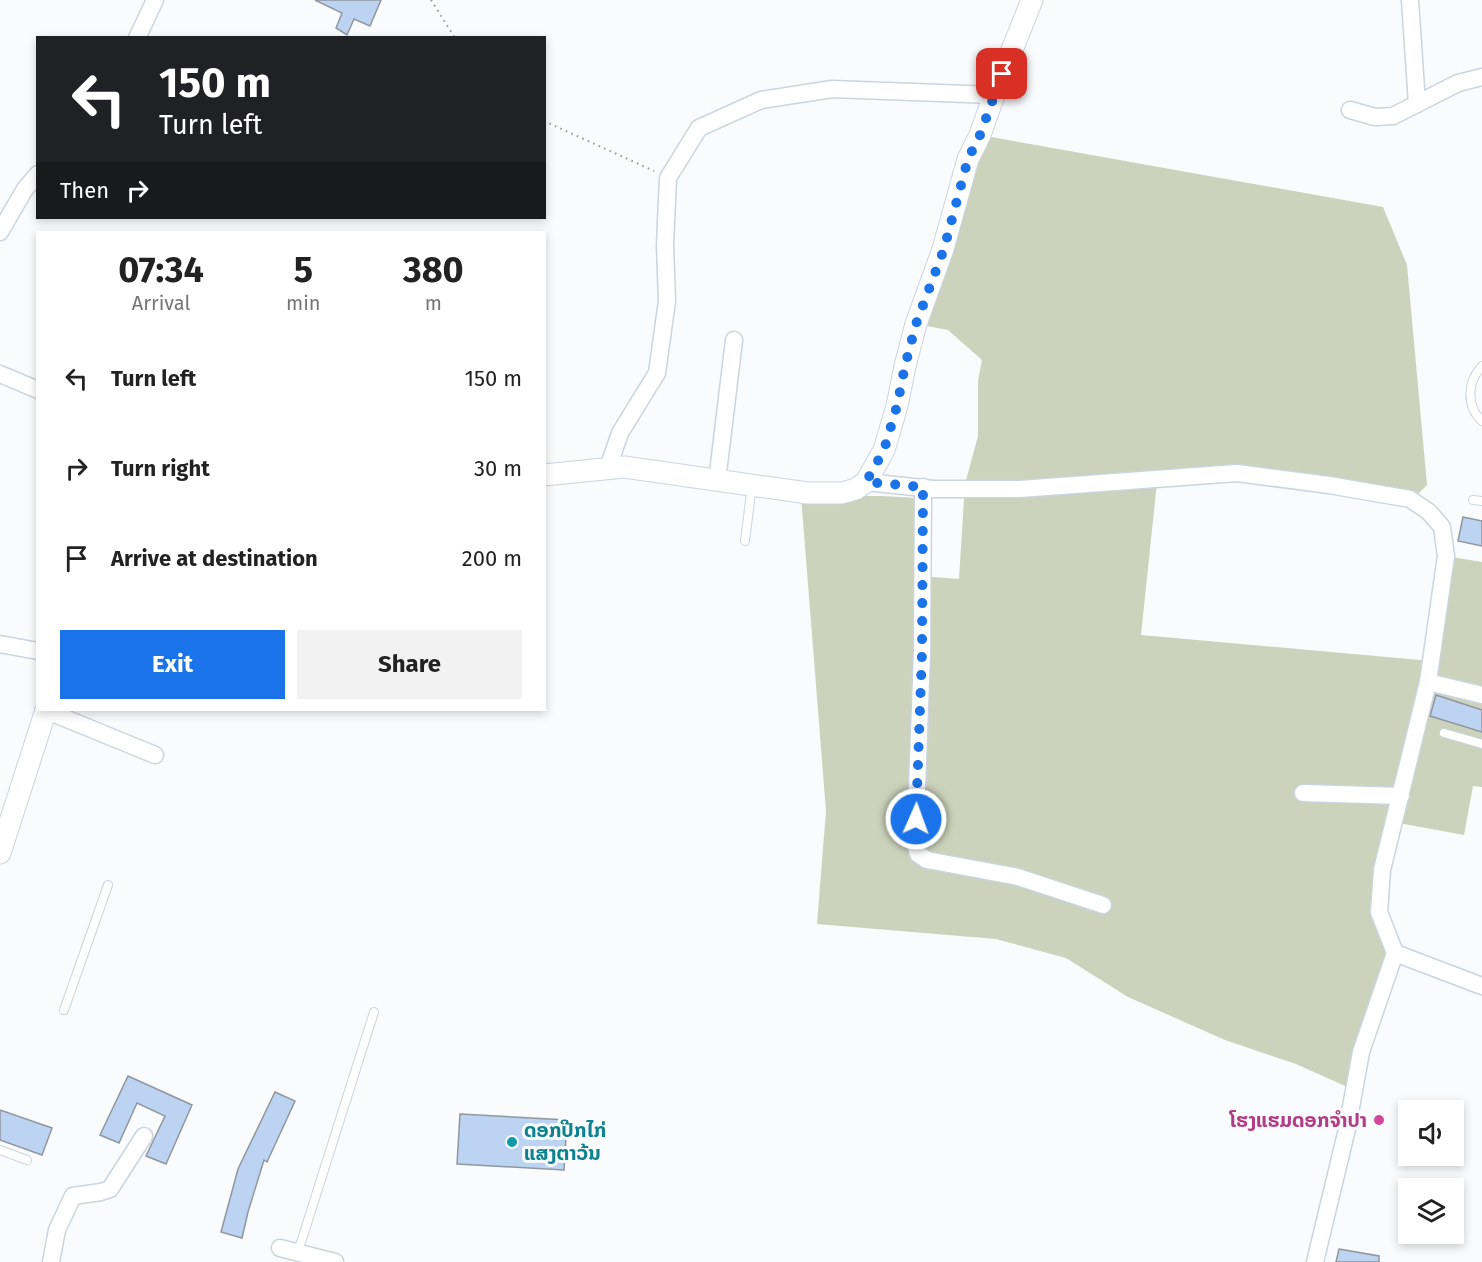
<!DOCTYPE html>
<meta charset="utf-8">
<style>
body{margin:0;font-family:"Fira Sans","Noto Sans Lao",sans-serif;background:#f2f2f2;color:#222;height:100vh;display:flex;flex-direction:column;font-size:22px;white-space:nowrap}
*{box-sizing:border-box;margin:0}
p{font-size:20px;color:#767676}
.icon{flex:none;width:33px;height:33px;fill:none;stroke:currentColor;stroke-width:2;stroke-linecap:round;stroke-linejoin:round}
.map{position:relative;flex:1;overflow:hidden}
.sheet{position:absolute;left:36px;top:231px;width:510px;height:480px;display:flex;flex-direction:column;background:#fff;border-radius:0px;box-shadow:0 3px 9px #0003}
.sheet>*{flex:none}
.top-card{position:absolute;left:36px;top:36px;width:510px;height:183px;border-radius:0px;box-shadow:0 3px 9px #0003;background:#202124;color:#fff;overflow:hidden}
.controls{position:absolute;left:1398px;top:1100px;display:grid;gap:12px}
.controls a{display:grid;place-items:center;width:66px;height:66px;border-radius:0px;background:#fff;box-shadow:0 3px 9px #0003;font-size:30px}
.pin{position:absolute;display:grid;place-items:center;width:51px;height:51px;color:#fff;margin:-26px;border-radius:12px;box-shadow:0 3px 9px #0006}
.me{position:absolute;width:66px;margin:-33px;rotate:2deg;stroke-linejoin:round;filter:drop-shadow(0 0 4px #0008)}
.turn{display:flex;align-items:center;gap:21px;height:126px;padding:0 24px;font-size:27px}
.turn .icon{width:78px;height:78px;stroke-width:2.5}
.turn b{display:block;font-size:42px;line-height:51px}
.then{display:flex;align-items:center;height:57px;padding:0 24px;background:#0003;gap:12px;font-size:22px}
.eta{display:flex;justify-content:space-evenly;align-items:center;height:102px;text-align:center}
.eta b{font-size:36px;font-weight:700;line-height:42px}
.action{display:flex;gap:12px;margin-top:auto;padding:12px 24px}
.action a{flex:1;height:69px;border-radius:0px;background:#1a73e8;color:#fff;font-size:24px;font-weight:700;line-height:69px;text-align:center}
.action a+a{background:#f2f2f2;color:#222}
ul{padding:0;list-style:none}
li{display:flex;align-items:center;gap:18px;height:90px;padding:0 24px}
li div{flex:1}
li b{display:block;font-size:22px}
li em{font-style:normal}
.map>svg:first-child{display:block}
.green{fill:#ccd2bb}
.building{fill:#bcd4f2;stroke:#9097a0;stroke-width:1.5}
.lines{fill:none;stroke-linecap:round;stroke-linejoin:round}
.service-casing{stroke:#ccd4de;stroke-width:10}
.minor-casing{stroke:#ccd4de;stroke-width:19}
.tertiary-casing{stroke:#ccd4de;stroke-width:23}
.path{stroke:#949699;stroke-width:2;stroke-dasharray:1.5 4.5;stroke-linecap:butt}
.service{stroke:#fff;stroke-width:8}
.minor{stroke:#fff;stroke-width:16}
.tertiary{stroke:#fff;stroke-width:21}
.route{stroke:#1a73e8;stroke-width:10;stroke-dasharray:0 18}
.hotel-dot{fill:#d1479c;stroke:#fafbfd;stroke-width:2}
.culture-dot{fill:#0f9aa8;stroke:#fafbfd;stroke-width:2}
.labels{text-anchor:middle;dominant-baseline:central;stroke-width:6;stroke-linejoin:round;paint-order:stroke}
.hotel-label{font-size:20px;font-weight:bold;fill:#b23c85;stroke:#fafbfd;text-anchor:end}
.culture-label{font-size:20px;font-weight:bold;fill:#0d838f;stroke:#fafbfd;text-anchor:start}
</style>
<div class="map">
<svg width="1482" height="1262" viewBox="0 0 1482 1262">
<rect width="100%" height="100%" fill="#fafbfd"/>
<path class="green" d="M980,135L1383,207L1407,265L1427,485L1410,502L1237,474L1157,482L1141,635L1431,661L1446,556L1482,562V787L1473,786L1464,835L1393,822L1382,870L1393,956L1354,1090L1296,1064L1225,1040L1128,997L1066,958L996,939L817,924L826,811L801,496H882L916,498L919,576L959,579L965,484L978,436V381L982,360L948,330L916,324Z"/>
<g class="building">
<path d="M315,0H381L370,26L354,19L347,35L336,28L342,13Z"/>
<path d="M1463,517L1482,521V546L1458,541Z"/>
<path d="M1436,695L1482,710V732L1430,716Z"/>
<path d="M128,1076L192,1105L166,1164L146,1156L165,1116L137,1103L119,1143L100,1135Z"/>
<path d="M275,1092L295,1101L267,1162L264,1160L248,1212L242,1238L221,1232L238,1169Z"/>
<path d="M0,1110L52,1128L42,1155L0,1140Z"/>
<path d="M460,1114L567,1120L564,1170L457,1164Z"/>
<path d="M1339,1249L1379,1256V1262H1336Z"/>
</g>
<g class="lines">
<g class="service-casing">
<g id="service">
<path d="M1482,366C1467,382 1466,406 1482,421"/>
<path d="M1473,500L1482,501"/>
<path d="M745,541L752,485"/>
<path d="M1444,733L1482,744"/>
<path d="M64,1010L108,885"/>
<path d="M0,1150L27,1160"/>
<path d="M298,1252L374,1012"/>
</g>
</g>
<g class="minor-casing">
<g id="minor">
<path d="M1410,0L1417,104"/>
<path d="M137,38L155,0"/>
<path d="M1350,110L1375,117L1393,116L1458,83L1482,77"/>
<path d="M0,232L25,189L38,174"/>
<path d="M0,374L38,390"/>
<path d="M608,468L620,433L657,373L667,301L665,245L668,178L699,128L761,100L832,89L994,95"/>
<path d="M717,481L734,340"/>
<path d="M866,482L933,489H1020L1237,473L1329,485L1410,499L1429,512L1442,527L1446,556L1428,682L1382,870L1379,912L1395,953L1361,1052L1347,1129L1315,1262"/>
<path d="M923,487L922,653L915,843L918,854L927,860L1018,877L1103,905"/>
<path d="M0,644L38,651"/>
<path d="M1428,682L1482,695"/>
<path d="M45,710L155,755"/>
<path d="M1303,793L1401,796"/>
<path d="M1395,953L1482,986"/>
<path d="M280,1248L335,1262"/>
<path d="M51,1262L57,1230L73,1196L101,1192L110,1189L144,1136"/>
</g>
</g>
<g class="tertiary-casing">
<g id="tertiary">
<path d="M544,475L624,467L808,493H842L856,489L866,482L884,450L897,406L905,366L916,324L943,249L968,159L980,135L994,95L1032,0"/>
<path d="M0,853L46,710"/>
</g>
</g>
<g class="path">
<path d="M431,0L455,38"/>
<path d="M544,121L654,171"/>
</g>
<use href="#service" class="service"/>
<use href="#minor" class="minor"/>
<use href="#tertiary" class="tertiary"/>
</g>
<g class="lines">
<path class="route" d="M916,819L922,653L923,487L866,482L884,450L897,406L905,366L916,324L944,249L968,159L980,135L1002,74"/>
</g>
<circle class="hotel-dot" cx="1379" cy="1120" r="6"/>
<circle class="culture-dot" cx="512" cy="1142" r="6"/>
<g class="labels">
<g class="hotel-label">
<text x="1367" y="1120">ໂຮງແຮມດອກຈຳປາ</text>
</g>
<g class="culture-label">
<text x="524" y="1130">ດອກປີກໄກ່<tspan x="524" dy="23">ແສງຕາວ້ນ</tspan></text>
</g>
</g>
</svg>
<div class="controls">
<a><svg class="icon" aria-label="sound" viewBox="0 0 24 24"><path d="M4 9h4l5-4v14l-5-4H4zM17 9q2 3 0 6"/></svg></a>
<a><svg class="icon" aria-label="layers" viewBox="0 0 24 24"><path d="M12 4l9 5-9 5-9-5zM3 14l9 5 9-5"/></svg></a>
</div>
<div class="pin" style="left:1002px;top:74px;background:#d93025"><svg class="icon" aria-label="arrive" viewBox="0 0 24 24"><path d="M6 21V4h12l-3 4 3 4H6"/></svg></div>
<svg class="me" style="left:916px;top:819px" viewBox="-20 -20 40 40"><circle r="17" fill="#1a73e8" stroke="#fff" stroke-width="3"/><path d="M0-11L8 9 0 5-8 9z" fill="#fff"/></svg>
<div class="top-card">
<div class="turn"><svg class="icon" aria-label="left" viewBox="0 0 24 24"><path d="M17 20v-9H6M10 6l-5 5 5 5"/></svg><div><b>150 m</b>Turn left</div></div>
<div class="then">Then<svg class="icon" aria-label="right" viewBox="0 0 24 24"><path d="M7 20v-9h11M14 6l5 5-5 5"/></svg></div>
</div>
<section class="sheet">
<div class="eta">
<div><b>07:34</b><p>Arrival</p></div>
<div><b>5</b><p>min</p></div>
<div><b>380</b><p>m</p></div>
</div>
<ul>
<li><svg class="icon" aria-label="left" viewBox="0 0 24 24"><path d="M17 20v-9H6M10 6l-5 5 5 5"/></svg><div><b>Turn left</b></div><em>150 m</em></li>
<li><svg class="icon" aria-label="right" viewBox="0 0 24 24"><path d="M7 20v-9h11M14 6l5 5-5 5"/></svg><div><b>Turn right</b></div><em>30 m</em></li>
<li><svg class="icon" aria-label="arrive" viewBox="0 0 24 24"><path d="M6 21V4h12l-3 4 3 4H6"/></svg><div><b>Arrive at destination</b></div><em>200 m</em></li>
</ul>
<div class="action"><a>Exit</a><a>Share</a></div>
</section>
</div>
